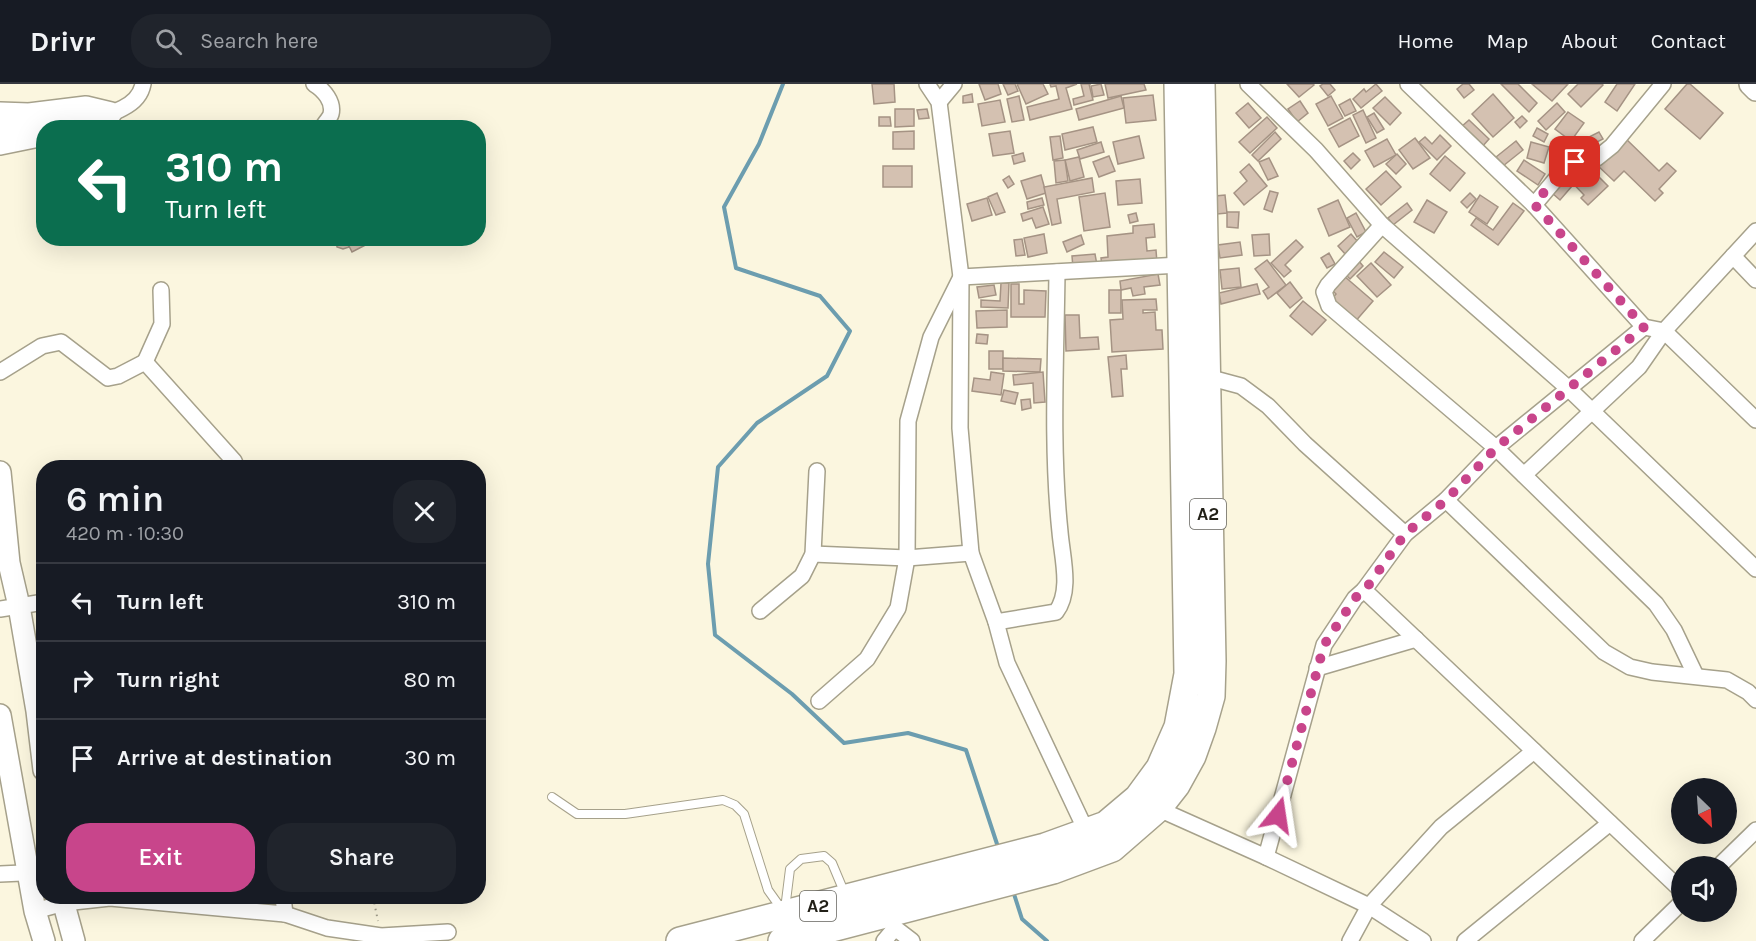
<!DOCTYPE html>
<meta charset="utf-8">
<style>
body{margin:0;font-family:Karla,sans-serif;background:#20242c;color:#f1f3f6;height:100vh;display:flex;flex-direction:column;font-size:22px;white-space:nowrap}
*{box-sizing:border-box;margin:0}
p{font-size:20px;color:#9ea1a6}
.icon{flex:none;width:33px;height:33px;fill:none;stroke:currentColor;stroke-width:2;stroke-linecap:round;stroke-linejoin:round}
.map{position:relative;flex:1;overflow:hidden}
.side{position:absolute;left:36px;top:376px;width:450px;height:444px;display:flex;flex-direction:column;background:#171b24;border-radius:24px;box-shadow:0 6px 24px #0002}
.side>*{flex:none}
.guide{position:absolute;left:36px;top:36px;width:450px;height:126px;border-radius:24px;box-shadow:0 6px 24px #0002;background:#0b6e4f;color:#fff;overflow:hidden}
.needle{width:39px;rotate:155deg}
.tools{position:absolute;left:1671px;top:694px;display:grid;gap:12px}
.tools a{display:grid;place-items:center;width:66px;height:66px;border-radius:50%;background:#171b24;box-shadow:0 6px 24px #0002;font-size:30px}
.pin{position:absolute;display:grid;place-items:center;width:51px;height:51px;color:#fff;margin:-26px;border-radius:12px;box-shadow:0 3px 9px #0006}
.me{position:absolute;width:66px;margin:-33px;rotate:15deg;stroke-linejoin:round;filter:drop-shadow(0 0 4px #0008)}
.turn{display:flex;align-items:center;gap:21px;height:126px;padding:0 30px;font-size:27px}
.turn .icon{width:78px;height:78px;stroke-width:2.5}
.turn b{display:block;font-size:42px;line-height:51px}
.round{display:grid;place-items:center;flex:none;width:63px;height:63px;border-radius:24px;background:#20242c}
.summary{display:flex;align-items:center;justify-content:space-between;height:102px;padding:0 30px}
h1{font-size:36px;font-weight:600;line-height:45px}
.cta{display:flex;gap:12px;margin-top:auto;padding:12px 30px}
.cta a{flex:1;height:69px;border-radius:24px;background:#c8458b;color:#fff;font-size:24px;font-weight:600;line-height:69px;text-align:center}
.cta a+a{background:#20242c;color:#f1f3f6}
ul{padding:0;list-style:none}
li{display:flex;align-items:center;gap:18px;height:78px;padding:0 30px;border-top:2px solid #363941}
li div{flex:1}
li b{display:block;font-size:22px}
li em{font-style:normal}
header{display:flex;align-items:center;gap:36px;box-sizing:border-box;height:84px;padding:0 30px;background:#171b24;border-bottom:2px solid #363941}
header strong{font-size:28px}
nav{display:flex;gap:33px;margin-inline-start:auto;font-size:21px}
.search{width:420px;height:54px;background:#20242c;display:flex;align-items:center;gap:15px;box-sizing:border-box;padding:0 21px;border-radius:24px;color:#9ea1a6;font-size:22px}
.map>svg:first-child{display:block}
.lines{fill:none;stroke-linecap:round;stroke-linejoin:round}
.stream{stroke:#6c9daf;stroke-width:4}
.building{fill:#d4c1b1;stroke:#a59384;stroke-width:1.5}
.lane-casing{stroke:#a6a18b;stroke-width:10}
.street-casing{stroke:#a6a18b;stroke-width:18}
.secondary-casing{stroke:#a6a18b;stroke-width:24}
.highway-casing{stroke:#a6a18b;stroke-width:30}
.path{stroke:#a19d8c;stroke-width:2;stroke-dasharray:1.5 4.5;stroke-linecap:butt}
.lane{stroke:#fff;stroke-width:8}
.street{stroke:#fff;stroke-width:15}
.secondary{stroke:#fff;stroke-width:21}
.highway{stroke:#fff;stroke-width:27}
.route{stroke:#c8458b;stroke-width:10;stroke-dasharray:0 18}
.labels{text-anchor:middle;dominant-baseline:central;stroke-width:6;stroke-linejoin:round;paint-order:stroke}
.shield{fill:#fff;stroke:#64635d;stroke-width:1.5}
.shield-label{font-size:18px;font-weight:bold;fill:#222018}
</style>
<header>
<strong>Drivr</strong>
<div class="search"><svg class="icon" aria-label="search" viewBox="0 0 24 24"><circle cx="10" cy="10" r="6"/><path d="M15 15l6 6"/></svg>Search here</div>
<nav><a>Home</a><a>Map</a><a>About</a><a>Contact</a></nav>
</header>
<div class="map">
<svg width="1756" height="857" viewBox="0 0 1756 857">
<rect width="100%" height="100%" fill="#fbf6df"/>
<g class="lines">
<g class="stream">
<path d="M783,0L759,60L724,123L736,184L820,212L850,247L827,292L757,339L718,383L708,480L715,551L792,610L844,659L908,649L966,666L999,766"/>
<path d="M1013,807L1022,835L1047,857"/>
</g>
</g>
<g class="building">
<path d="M872,0H894L895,18L874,20Z"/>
<path d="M979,0H998L1001,10L985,16Z"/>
<path d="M1003,0H1015L1018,7L1008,11Z"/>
<path d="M1017,0H1043L1048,10L1026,20Z"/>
<path d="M1050,0H1077L1066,4L1072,25L1030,36L1027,23L1059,15L1056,2L1051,3Z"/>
<path d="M1081,0H1091H1089L1093,16L1074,21L1073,15L1084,12Z"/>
<path d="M1101,0L1104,11L1093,13L1091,2Z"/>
<path d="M1105,0H1144L1146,6L1108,14Z"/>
<path d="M1287,0H1313L1314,1L1299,13Z"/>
<path d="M1323,0H1330L1335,6L1328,12L1320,2Z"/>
<path d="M1376,0L1382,7L1361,24L1353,15L1364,5L1366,8Z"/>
<path d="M1463,0H1469L1474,6L1464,14L1457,5Z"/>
<path d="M1501,0H1518L1537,19L1529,28Z"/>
<path d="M1532,0H1568L1552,17Z"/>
<path d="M1578,0H1602L1603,1L1581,23L1568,10Z"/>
<path d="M1617,0H1635L1617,27L1605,18Z"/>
<path d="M1687,0H1690L1723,29L1700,55L1665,25Z"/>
<path d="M972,10L973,18L963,19V12Z"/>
<path d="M1493,10L1514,34L1493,53L1472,30Z"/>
<path d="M1153,11L1156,36L1126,39L1123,14Z"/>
<path d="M1019,12L1024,36L1012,38L1007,15Z"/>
<path d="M1121,12L1124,24L1079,36L1076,25Z"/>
<path d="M1331,12L1343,34L1328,42L1316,20Z"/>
<path d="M1385,13L1401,29L1390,41L1373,24Z"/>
<path d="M1350,15L1356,27L1345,32L1339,21Z"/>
<path d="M1000,16L1005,38L982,42L978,20Z"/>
<path d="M1300,17L1308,29L1297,38L1288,25Z"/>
<path d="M1248,19L1261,34L1249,44L1236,29Z"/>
<path d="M1557,19L1565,28L1546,46L1538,37Z"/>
<path d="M895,25H914V42L895,43Z"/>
<path d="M927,25L929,34L919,35L917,26Z"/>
<path d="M1363,26L1376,54L1366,59L1353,31Z"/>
<path d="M1568,28L1584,39L1571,57L1555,45Z"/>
<path d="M1374,29L1384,45L1377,49L1367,33Z"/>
<path d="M1522,32L1527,37L1520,44L1515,38Z"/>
<path d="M879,33H890L891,42H879Z"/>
<path d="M1267,33L1277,44L1250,69L1239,58Z"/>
<path d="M1350,34L1359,52L1339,63L1329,45Z"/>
<path d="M1469,36L1489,55L1482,63L1461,43Z"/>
<path d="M1093,43L1097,58L1065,66L1062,50Z"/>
<path d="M1537,44L1548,50L1544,58L1533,52Z"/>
<path d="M914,47V65H893V48Z"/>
<path d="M1010,47L1014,69L993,72L989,50Z"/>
<path d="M1275,48L1281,55L1258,77L1252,71Z"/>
<path d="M1599,48L1603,55L1591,61L1587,54Z"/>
<path d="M1440,51L1451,62L1437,76L1419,58L1425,53L1432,60Z"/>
<path d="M1060,52L1063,74L1053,76L1050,53Z"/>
<path d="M1139,52L1144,74L1118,80L1113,58Z"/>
<path d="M1624,53L1659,87L1667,79L1676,87L1659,105L1663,109L1655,117L1624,87L1614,97L1597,81Z"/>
<path d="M1415,54L1430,74L1413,85L1399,66Z"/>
<path d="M1387,55L1396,71L1374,83L1365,67Z"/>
<path d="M1516,57L1523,66L1503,82L1496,73Z"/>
<path d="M1101,58L1104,68L1080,75L1077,66Z"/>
<path d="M1531,58L1549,63L1544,79L1527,74Z"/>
<path d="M1023,69L1025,77L1014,80L1012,72Z"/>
<path d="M1353,69L1360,76L1351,85L1344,77Z"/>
<path d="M1397,70L1406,80L1396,90L1386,80Z"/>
<path d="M1109,72L1115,87L1099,93L1093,78Z"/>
<path d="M1445,72L1465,89L1450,107L1430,90Z"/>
<path d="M1079,73L1084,93L1070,97L1065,76Z"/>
<path d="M1269,74L1278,92L1268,96L1259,78Z"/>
<path d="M1065,76L1068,97L1056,99L1054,77Z"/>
<path d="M1524,76L1545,90L1538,101L1517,87Z"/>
<path d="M1249,80L1267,102L1244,121L1234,109L1247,97L1240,88Z"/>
<rect x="883" y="82" width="29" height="21"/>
<path d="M1576,85L1585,94L1593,87L1608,102L1588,121L1581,114L1584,111L1567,93Z"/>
<path d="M1386,87L1401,103L1381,121L1366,105Z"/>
<path d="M1041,91L1046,109L1027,115L1021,97Z"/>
<path d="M1009,92L1014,100L1008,104L1003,96Z"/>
<path d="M1092,94L1094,108L1057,115L1061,139L1052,141L1044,103Z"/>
<path d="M1140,95L1142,119L1118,121L1116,97Z"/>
<path d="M1563,95L1572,102L1560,116L1552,109Z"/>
<path d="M1270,107L1278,109L1272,128L1264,125Z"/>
<path d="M997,109L1005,128L996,131L988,113Z"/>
<path d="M1105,109L1110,143L1084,147L1079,113Z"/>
<path d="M1470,109L1476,115L1467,124L1461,118Z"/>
<path d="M1225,111L1227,129L1217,130L1215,112Z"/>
<path d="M1480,111L1498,123L1487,140L1469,128Z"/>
<path d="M987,114L992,131L972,137L967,120Z"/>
<path d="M1042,114L1044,121L1028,125L1027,118Z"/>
<path d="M1338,116L1350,143L1329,152L1318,125Z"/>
<path d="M1427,116L1447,128L1434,149L1414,138Z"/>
<path d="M1407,119L1412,126L1393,141L1388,134Z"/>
<path d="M1513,119L1524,127L1498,161L1471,141L1476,134L1493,146Z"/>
<path d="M1043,123L1049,140L1036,144L1032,134L1023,137L1021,130Z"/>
<path d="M1227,128H1239L1238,144L1227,143Z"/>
<path d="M1136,129L1138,137L1130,139L1128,131Z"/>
<path d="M1356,129L1366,148L1357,153L1347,134Z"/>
<path d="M1154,140L1155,153L1146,154L1147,167L1156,166L1157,179L1102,183L1101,174L1108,173L1107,152L1133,149V142Z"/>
<path d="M1044,150L1047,169L1028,173L1024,154Z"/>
<path d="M1269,150L1270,171L1254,172L1252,151Z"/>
<path d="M1351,150L1359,159L1346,171L1338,162Z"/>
<path d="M1081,151L1084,160L1067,168L1063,158Z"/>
<path d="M336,154H345L349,163L343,165L337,163Z"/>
<path d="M345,154H379L352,168Z"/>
<path d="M1022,155L1025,171L1016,172L1014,156Z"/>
<path d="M1296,156L1303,163L1285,181L1291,187L1284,193L1271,179Z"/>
<path d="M1240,158L1242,171L1220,174L1218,161Z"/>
<path d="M1384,168L1403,183L1394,194L1375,178Z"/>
<path d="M1329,169L1335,180L1327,184L1321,174Z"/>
<path d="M1095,170L1097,181L1073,184L1072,172Z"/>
<path d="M1267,176L1286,201L1268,215L1263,207L1269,203L1255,185Z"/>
<path d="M1358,176L1363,182L1350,195L1344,189Z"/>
<path d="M1371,179L1391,201L1377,213L1357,192Z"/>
<path d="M1239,184L1241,203L1222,205L1220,186Z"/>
<path d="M1158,190L1160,201L1144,203L1145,210L1133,212L1131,204L1121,206L1120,197Z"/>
<path d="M1344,192L1373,217L1354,239L1329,218L1336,210L1332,206Z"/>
<path d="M1290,198L1302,214L1290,224L1277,209Z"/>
<path d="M1001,199H1009L1008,224L981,223V216L1000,217Z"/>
<path d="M1011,200H1019V220H1024V206L1046,207L1045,233H1011Z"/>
<path d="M1257,200L1260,210L1221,220L1219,209Z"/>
<path d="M994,201L996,211L979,214L977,203Z"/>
<rect x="1109" y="206" width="12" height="23"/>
<path d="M1156,215L1157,226H1143V229L1155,228L1156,246H1162L1163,265L1112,268L1110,236L1123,235L1122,216Z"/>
<path d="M1303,217L1326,236L1312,251L1290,232Z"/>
<path d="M1007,226V243L977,244L976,227Z"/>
<path d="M1065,231H1079L1080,254L1098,253L1099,265L1066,267Z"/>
<path d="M977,250L988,251L987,260L976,259Z"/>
<rect x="989" y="267" width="14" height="18"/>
<path d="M1126,271L1127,285H1121L1123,312L1112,313L1108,273Z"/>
<path d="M1003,274L1041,275L1040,288L1003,287Z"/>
<path d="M991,288L1004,290L1001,311L972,307L974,294L990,296Z"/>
<path d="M1043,288L1045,318L1034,319L1033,299L1014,301L1013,291Z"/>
<path d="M1004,306L1018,309L1015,320L1001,317Z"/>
<path d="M1030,315L1031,324L1022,326L1021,316Z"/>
</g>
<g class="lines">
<g class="lane-casing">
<g id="lane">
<path d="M552,713L577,730H625L723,716L735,721L744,730L768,806L783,827"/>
<path d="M785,825L790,785L801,775L824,772L832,779L845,810"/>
</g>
</g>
<g class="street-casing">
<g id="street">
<path d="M314,0C324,6 334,18 331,30C330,34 324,40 322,44"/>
<path d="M927,0L939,18L961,193L960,344L971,469L996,538L1007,579L1089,753"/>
<path d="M1248,0L1316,66L1382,141L1569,305L1756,485"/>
<path d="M1408,0L1534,121L1644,243"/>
<path d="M939,18L954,0"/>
<path d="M0,43C28,41 55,38 83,34C96,32 111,31 123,24C133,19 141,11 143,0"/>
<path d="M1534,121L1565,84L1575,78L1597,74L1612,62L1663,0"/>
<path d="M1382,141L1328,201L1324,208L1329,222L1496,364L1656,520L1674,546L1696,592"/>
<path d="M1733,172L1756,196"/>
<path d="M145,278L162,240L161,206"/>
<path d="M0,288L42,262L61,258L108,294L118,292L145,278L234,377L237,384"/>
<path d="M1200,291L1241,302L1268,322L1305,360L1405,450"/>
<path d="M1524,391L1639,283L1664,247L1756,336"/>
<path d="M1446,416L1604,568L1630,583L1652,588L1727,596L1748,608L1756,616"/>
<path d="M813,470L907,474L971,469"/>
<path d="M1364,506L1682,807"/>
<path d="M0,525L44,518"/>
<path d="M760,527L802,492L813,470L817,387"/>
<path d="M996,538L1056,528C1072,507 1062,473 1060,448C1051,362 1056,275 1057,188"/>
<path d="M1317,584L1416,555"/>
<path d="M819,617L867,575L898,524L907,474L908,337L931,253L961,193L1180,181"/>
<path d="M1152,722L1266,773L1369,822L1423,857"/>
<path d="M1266,773L1324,561L1355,514L1364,506L1405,450L1446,416L1496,364L1644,243L1664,247L1756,147"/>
<path d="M1718,783L1756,746"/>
<path d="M0,790L44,788"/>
<path d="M283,813L285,830"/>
<path d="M890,824L895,844L912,857"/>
<path d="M35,827L64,819L110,814L285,830L327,844L381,852L448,848"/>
<path d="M884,857L895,844"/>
<path d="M1350,857L1369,822L1441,743L1534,667"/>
<path d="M1465,857L1610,739"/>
<path d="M1642,857L1682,818"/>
</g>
</g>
<g class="secondary-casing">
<g id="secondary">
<path d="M1750,0L1756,6"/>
<path d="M0,29L29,30L86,23L111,29L102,41L96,44"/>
<path d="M0,60L44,51"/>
<path d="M0,388L9,479L19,522L37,627L44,686"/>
<path d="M0,631L35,827L44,857"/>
<path d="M62,813L74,857"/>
</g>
</g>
<g class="highway-casing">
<g id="highway">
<path d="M680,857L1045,763L1106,741L1138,714L1160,684L1178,643L1188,590L1178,0"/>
<path d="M782,857L1053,786L1112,764L1158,724L1176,701L1192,672L1202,644L1211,612L1212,577L1201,0"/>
</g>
</g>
<path class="path" d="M373,813L378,837"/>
<use href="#lane" class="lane"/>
<use href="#street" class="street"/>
<use href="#secondary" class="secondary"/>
<use href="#highway" class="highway"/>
</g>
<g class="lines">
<path class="route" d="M1278,731L1324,561L1355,514L1365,506L1405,450L1446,416L1496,364L1644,243L1534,120L1565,84L1575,78"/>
</g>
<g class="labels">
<g class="shield">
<rect x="1190" y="415" width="36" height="30" rx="4.5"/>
<rect x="800" y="807" width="36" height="30" rx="4.5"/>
</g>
<g class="shield-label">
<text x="1208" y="430">A2</text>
<text x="818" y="822">A2</text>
</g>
</g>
</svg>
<div class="tools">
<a><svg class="needle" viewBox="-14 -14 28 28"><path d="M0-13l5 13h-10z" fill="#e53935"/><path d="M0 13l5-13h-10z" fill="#9ea1a6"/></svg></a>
<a><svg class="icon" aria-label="sound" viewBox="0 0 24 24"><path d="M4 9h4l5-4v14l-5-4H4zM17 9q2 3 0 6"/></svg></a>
</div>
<div class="pin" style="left:1575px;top:78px;background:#d93025"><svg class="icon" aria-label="arrive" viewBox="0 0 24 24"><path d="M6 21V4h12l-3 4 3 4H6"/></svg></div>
<svg class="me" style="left:1278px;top:731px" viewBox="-20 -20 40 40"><path d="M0-17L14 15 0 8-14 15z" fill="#c8458b" stroke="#fff" stroke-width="4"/></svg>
<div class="guide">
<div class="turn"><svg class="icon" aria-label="left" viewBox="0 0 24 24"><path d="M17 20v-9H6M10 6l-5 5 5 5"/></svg><div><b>310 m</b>Turn left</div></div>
</div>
<section class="side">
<div class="summary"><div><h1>6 min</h1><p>420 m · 10:30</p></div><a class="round"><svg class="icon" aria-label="close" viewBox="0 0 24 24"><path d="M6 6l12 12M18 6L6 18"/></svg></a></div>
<ul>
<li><svg class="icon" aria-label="left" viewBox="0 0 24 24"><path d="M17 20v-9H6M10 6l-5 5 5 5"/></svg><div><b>Turn left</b></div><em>310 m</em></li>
<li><svg class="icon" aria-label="right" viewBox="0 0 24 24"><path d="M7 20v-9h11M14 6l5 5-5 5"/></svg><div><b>Turn right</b></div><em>80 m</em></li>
<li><svg class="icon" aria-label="arrive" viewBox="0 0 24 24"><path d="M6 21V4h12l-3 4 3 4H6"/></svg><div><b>Arrive at destination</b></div><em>30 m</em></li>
</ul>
<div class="cta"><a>Exit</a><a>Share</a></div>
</section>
</div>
